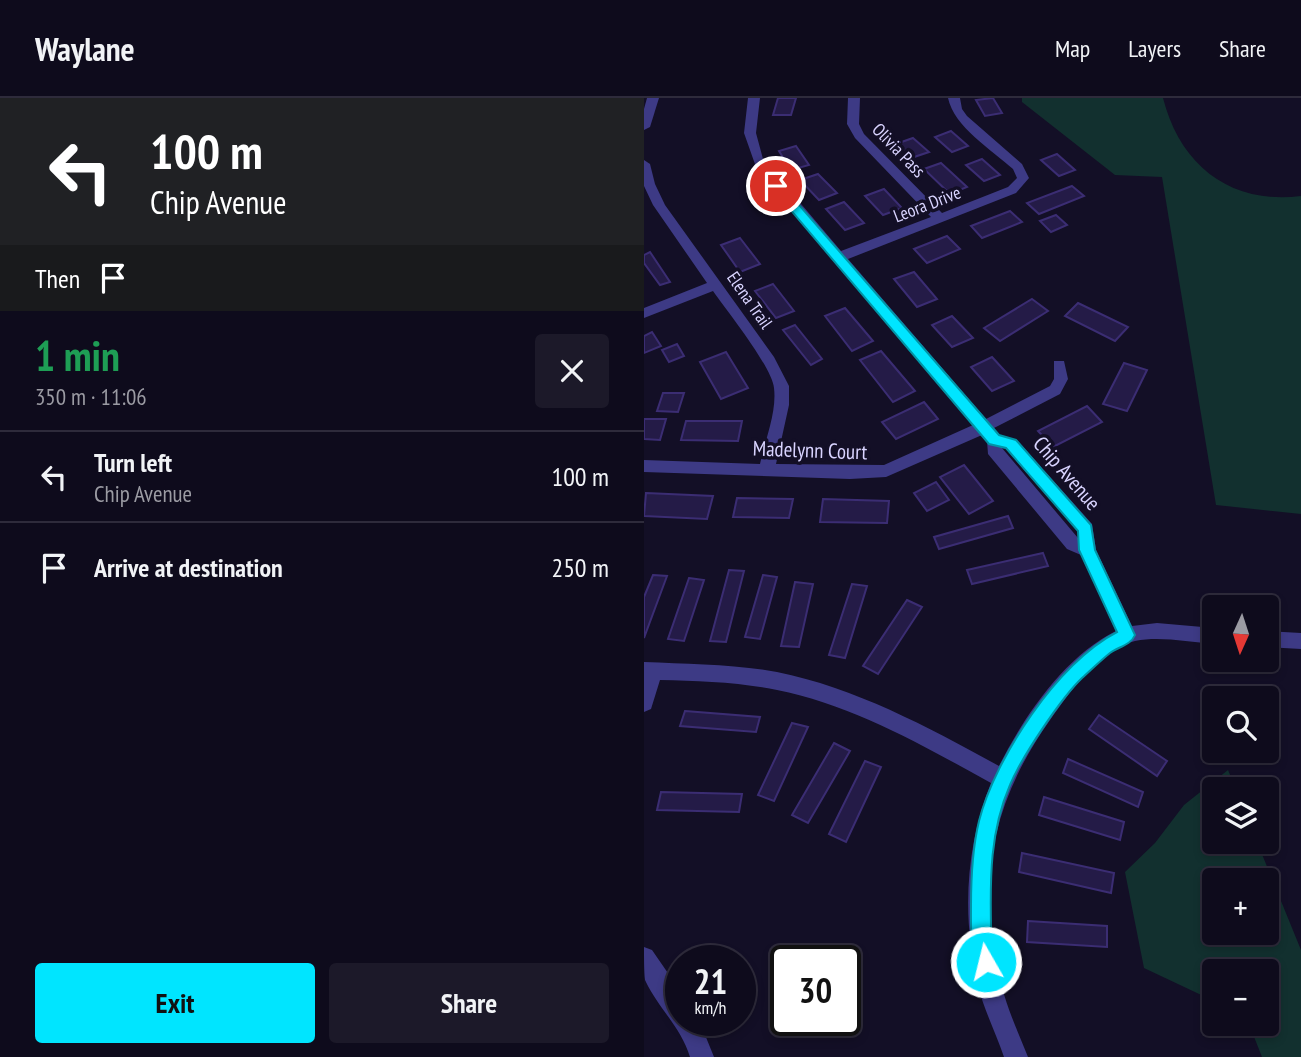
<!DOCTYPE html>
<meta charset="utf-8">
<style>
body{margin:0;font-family:"PT Sans Narrow",sans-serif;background:#1c1929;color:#f1f3f6;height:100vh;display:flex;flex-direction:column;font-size:26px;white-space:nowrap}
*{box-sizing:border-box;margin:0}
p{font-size:23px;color:#9b9ba3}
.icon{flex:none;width:38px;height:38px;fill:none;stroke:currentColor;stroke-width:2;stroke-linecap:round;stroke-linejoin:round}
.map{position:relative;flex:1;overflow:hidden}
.side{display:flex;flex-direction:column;background:#0e0b1c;width:644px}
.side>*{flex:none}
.top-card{background:#202124;color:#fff;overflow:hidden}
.needle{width:46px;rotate:183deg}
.buttons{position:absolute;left:558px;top:497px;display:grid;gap:14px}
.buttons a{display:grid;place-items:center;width:77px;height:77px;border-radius:7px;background:#0e0b1c;box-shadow:0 4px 10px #0003,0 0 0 2px #2e2b3b;font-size:35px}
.speed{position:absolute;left:21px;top:847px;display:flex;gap:14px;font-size:35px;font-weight:700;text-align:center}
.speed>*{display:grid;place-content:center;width:91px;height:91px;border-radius:50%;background:#0e0b1c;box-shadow:0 4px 10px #0003,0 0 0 2px #2e2b3b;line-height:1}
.speed small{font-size:18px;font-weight:400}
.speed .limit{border:4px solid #111;border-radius:10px;background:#fff;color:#111}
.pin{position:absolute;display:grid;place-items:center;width:60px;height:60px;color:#fff;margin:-30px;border:4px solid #fff;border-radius:50%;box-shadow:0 2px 7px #0007}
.me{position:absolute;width:77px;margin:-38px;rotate:352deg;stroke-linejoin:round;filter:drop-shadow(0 0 5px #0008)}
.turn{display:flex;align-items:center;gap:24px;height:147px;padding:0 35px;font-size:32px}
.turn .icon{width:91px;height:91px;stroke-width:2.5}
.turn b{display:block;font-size:49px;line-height:60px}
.then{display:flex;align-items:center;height:66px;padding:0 35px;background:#0003;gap:14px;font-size:26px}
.round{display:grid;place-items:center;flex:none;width:74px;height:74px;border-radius:7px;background:#1c1929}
.summary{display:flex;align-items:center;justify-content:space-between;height:119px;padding:0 35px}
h1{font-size:42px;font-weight:700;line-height:52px;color:#1e9e55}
.action{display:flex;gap:14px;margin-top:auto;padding:14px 35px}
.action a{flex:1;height:80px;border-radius:7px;background:#00e5ff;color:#111;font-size:28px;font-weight:700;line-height:80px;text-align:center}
.action a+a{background:#1c1929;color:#f1f3f6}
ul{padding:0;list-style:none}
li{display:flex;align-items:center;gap:21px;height:91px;padding:0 35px;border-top:2px solid #2e2b3b}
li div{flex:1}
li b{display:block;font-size:26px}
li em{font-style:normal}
header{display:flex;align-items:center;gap:42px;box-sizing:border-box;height:98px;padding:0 35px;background:#0e0b1c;border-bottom:2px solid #2e2b3b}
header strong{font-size:33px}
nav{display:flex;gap:38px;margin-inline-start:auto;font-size:24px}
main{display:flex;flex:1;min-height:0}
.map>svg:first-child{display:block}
.green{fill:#12302f;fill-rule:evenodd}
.building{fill:#241b47;stroke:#3b2d73;stroke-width:2}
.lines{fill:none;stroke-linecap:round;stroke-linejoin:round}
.minor{fill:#3d3a85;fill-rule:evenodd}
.route{fill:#00e5ff;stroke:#0095a6;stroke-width:2}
.labels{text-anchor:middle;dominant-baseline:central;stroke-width:7;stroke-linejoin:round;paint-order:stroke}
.far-street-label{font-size:18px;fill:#d9d4ff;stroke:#130f26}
.street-label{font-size:21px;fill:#d9d4ff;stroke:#130f26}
</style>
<header>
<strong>Waylane</strong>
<nav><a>Map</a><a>Layers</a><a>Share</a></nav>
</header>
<main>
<section class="side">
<div class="top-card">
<div class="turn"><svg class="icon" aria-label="left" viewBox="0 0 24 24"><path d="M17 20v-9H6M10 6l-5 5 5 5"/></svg><div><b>100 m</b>Chip Avenue</div></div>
<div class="then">Then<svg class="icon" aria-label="arrive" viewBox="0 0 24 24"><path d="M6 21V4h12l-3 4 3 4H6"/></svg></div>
</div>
<div class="summary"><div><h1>1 min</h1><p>350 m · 11:06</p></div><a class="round"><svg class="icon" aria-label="close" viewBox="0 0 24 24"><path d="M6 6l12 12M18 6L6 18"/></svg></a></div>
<ul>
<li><svg class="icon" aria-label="left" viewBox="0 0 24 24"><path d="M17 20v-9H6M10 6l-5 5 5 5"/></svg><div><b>Turn left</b><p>Chip Avenue</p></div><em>100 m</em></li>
<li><svg class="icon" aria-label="arrive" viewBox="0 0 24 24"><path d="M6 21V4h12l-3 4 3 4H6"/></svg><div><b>Arrive at destination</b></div><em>250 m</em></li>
</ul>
<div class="action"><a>Exit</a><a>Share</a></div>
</section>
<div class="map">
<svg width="657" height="959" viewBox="0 0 657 959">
<rect width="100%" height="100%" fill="#130f26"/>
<g class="green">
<path d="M378,0H519C536,67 586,107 657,98V416L572,407L518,79L471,77L378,4Z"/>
<path d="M584,672L592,691H570V744H613L657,852V959H618L605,926H623V873H570V903L500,870L481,774L511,745L540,707ZM570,782H623V835H570Z"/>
</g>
<g class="building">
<path d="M134,0H152L147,17H129Z"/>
<path d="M349,0L358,15L341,18L332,2Z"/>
<path d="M307,33L324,48L308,54L291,39Z"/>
<path d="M269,40L285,54L267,60L252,46Z"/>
<path d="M152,48L165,67L147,72L135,53Z"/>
<path d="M413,56L431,72L415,78L397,62Z"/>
<path d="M338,61L356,77L340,83L322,67Z"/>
<path d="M297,65L323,89L306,96L280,71Z"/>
<path d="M174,76L193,95L175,102L156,82Z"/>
<path d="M428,88L440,98L395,116L383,105Z"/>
<path d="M240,91L258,110L239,117L221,98Z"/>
<path d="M200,104L220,125L201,132L182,111Z"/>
<path d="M366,113L378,124L338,140L327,128Z"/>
<path d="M412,117L423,127L407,134L396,123Z"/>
<path d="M303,138L316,151L283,165L270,151Z"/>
<path d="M96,140L116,166L96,174L77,147Z"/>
<path d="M6,154L26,184L16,187L0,165V157Z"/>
<path d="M270,174L293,201L273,209L250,181Z"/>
<path d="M129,186L150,213L132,220L111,193Z"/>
<path d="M388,201L404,213L356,243L340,230Z"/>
<path d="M434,205L484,229L471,243L421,218Z"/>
<path d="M201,210L229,243L208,253L181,218Z"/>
<path d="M308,218L329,240L308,249L288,227Z"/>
<path d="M151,227L178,261L167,267L139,232Z"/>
<path d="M8,234L17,248L0,255V238Z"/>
<path d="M33,246L40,258L25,264L18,252Z"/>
<path d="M237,253L271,293L249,304L216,262Z"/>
<path d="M82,254L104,290L77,301L56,264Z"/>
<path d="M348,259L370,283L348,293L327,269Z"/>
<path d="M480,265L503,272L483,313L459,306Z"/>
<path d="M19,295H40L34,314L13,313Z"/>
<path d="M280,304L294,321L252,341L238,324Z"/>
<path d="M443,308L458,324L409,349L394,333Z"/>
<path d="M0,321H22L16,342L0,341Z"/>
<path d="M42,323H98L94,343L37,342Z"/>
<path d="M320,367L349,403L325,416L296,379Z"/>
<path d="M292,384L305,402L283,413L270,395Z"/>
<path d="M2,395L69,398L63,421L0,418Z"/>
<path d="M93,400L149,401L145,420L89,419Z"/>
<path d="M179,401L245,403L243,425L176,424Z"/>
<path d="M364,418L369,430L295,451L290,439Z"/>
<path d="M399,455L404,468L328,486L323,472Z"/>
<path d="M85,472L100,473L82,544L66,543Z"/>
<path d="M9,477L23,478L0,540V499Z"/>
<path d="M119,477L133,479L116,541L101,539Z"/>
<path d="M45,480L60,482L40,543L24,541Z"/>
<path d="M151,484L169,486L155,549L137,548Z"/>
<path d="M208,486L223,488L201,560L185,557Z"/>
<path d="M263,502L278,509L234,576L219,568Z"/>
<path d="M41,613L116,619L112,634L36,628Z"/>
<path d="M455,617L523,663L513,678L445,631Z"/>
<path d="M148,625L164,629L130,703L114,697Z"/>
<path d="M190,645L206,653L164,725L148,717Z"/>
<path d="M424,661L499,694L494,709L419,675Z"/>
<path d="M221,663L237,669L202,744L185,736Z"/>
<path d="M17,694L98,696L95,714L13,712Z"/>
<path d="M400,699L480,724L476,742L395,717Z"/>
<path d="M378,755L470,775L467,795L375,774Z"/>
<path d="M384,823L463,828V849L383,844Z"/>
</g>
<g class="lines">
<g class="minor">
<path d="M3,0H15L6,29L0,32V11Z"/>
<path d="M104,0H116L112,35L119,61L197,153L287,119L211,40L203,26L204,0H216L215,26L220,36L298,115L364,89L373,80L369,71C348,52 310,29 304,0H316L318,11L323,18L378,66L385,80L372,95L204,161L342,321L406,288L410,281V263H420L424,281L416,296L350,330L356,337L373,342L448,426L452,452L488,528L513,525L570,530V546C544,544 516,538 491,543C455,552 426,594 406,622C347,705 330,790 358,889C364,913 375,936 384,959H360C352,935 340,912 334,888C318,820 321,750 347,685C280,648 209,607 133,592C94,584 55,583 16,582L7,611L0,614V564C44,566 90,566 133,574C212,590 286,630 355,668C380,618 421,558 472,533L437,457L423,451L344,356L343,343L338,337L242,379L206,381L0,374V362L116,366C121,342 133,314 130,290C128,269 83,213 69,193L0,220V210L63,185L9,107L0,88V62L6,66L11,86L21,107L130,259L145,288V307L132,366L240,367L329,327L112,69L100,35ZM358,350L362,351L434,433V440Z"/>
<path d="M623,533L657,535V551L623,549Z"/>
<path d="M0,849L8,852L37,894V922H55L70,959H46C37,929 14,910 1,882C0,873 0,859 0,849Z"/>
</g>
</g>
<path class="route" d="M128,85H136L355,337L372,342L447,427L451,452L491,537C487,547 474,549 466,555C456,563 447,572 438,580C417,600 377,660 366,687C346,733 346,780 347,829C347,843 354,858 349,871L342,874L334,871C326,851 327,829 327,808C327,779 328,752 335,723C351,660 414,564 473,534L435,452L434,433L362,350L345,346L128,90Z"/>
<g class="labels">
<g class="far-street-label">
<text transform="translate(255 52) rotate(46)">Olivia Pass</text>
<text transform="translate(283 106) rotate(-21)">Leora Drive</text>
<text transform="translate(106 202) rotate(55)">Elena Trail</text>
</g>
<g class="street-label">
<text transform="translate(166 352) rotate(2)">Madelynn Court</text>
<text transform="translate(423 375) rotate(49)">Chip Avenue</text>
</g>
</g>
</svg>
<div class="buttons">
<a><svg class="needle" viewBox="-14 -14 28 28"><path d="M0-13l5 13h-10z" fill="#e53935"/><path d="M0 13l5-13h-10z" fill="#9b9ba3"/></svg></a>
<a><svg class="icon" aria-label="search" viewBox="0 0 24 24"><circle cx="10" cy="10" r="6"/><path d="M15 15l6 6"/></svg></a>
<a><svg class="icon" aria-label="layers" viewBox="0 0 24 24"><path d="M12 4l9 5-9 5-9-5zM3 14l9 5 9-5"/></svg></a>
<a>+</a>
<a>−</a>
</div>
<div class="speed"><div>21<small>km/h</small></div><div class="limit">30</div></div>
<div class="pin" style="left:132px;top:88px;background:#d93025"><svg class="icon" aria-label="arrive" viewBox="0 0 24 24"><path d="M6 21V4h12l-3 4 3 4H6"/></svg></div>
<svg class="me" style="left:342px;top:864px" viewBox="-20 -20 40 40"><circle r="17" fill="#00e5ff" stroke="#fff" stroke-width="3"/><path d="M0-11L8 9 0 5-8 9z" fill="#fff"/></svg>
</div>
</main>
